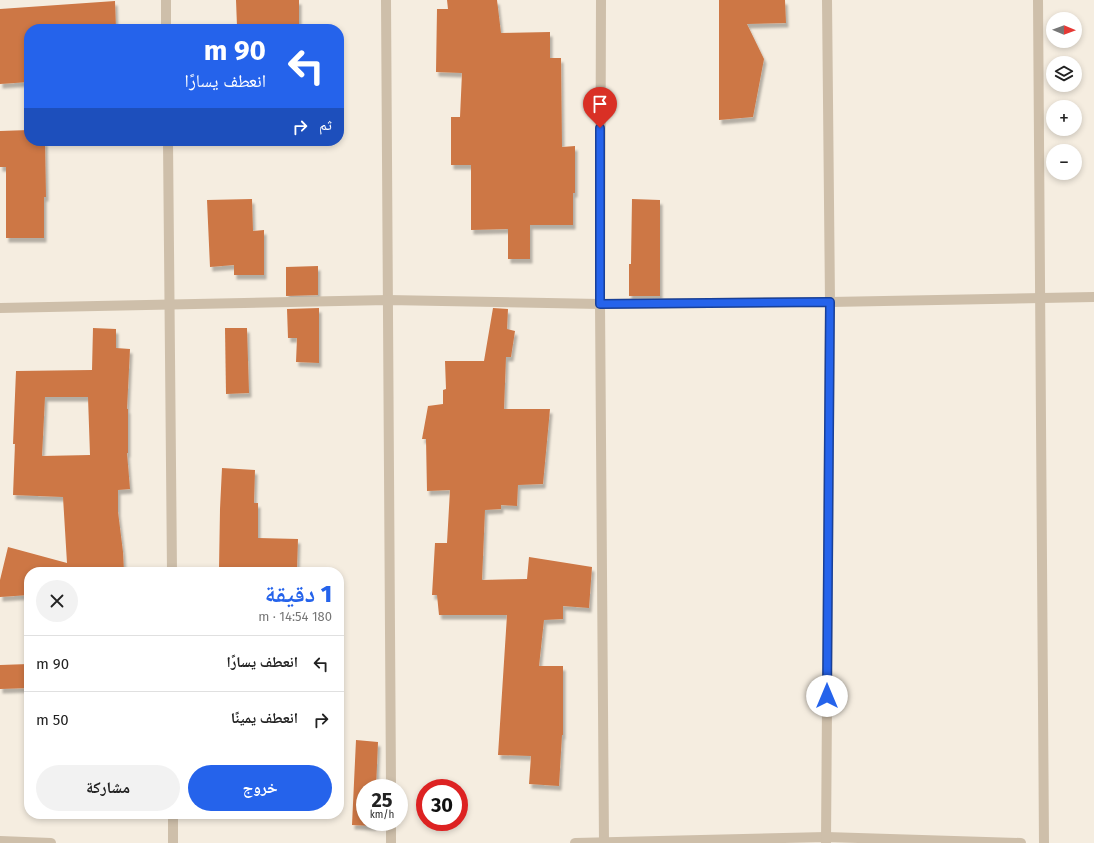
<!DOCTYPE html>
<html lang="ar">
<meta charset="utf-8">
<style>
body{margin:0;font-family:"Fira Sans","Noto Naskh Arabic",sans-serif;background:#f2f2f2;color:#222;direction:rtl;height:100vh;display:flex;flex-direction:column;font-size:15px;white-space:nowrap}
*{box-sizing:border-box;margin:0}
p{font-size:13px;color:#767676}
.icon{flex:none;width:22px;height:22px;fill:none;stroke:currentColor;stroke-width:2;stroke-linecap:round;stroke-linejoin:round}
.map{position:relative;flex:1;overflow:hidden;direction:ltr}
.details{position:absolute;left:24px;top:567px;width:320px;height:252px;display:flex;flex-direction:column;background:#fff;border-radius:16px;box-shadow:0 2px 6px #0003;direction:rtl}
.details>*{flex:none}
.hud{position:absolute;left:24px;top:24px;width:320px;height:122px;border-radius:16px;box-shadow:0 2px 6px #0003;direction:rtl;background:#2563eb;color:#fff;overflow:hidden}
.needle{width:26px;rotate:91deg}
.fabs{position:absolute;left:1046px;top:12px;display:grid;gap:8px}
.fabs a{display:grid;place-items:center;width:36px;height:36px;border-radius:50%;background:#fff;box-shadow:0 2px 6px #0003;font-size:20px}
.speed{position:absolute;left:356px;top:779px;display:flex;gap:8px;font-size:20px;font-weight:700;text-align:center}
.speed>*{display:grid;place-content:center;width:52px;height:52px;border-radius:50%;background:#fff;box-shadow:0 2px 6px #0003;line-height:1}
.speed small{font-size:10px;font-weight:400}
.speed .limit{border:6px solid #d22;background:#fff;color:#111}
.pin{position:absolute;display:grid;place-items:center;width:34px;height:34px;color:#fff;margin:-41px -17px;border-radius:50% 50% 50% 0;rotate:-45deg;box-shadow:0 0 4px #0007}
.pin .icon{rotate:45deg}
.me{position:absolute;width:44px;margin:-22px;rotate:0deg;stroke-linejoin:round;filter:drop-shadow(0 0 3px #0008)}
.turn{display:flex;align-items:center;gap:14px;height:84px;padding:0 12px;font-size:18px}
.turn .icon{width:52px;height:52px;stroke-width:2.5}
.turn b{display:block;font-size:28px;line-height:34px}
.then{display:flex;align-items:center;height:38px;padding:0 12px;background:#0003;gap:8px;font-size:15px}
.round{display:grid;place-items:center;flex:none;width:42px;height:42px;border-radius:21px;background:#f2f2f2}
.overview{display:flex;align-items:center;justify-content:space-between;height:68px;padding:0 12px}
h1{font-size:24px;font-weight:800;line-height:30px;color:#2563eb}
.cta{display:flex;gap:8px;margin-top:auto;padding:8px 12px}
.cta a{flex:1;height:46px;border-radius:24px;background:#2563eb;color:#fff;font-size:16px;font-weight:800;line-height:46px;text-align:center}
.cta a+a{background:#f2f2f2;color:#222}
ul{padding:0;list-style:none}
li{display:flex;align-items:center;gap:12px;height:56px;padding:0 12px;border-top:1px solid #e0e0e0}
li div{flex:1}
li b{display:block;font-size:15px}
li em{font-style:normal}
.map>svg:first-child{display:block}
.building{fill:#cd7745;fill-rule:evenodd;filter:url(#shadow)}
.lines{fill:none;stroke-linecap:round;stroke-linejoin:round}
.minor{stroke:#cebfaa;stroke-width:10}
.route-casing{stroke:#184099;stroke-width:10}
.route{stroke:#2563eb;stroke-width:7}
</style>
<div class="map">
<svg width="1094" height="843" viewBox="0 0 1094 843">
<defs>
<filter id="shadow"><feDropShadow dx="2.5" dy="4.5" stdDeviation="1" flood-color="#0004"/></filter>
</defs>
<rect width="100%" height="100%" fill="#f5ede0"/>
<g class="building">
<path d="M236,0H299V29H275V25L237,26Z"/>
<path d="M447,0H497L501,33L550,32V58H561L562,147L575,146V193H573V225H530V259H508V229L471,230V165H451V117H460L462,73L436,72L437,9H448Z"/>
<path d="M719,0H785L786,23L747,24L764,59L753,117L719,120Z"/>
<path d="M115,1L116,29H29V82L0,84V9Z"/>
<path d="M29,130V141H45L46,197H44V238H6V167H0V131Z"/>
<path d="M252,199L253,231L264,230V275H234V265L210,267L207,200Z"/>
<path d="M632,199L660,200V296H629V264H631Z"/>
<path d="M318,266V295L286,296V267Z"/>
<path d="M319,308V363L296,362L297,338H288L287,309Z"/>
<path d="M493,308L508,309L507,329L515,331L511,357H506L504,409H550L543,484L518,485L517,506L501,505V509L485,510L482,580L527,579L529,557L592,567L589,608L563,606V619L544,620L539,666H563V735H562L559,786L529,784L531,756L498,755L507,615H439L437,595H432L435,543H447L450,490L427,491L426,439H422L428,406L443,404V390L446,389L445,361H484Z"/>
<path d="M93,328L116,329V348L130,349L127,409H128V453H127L130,489L118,490V512L123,552L124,572H29V595L0,597V580L8,547L67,563L63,497L13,495L15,444H13L16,371L92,370ZM45,397H88L90,455L42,456Z"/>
<path d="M225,328H247L249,393L226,394Z"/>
<path d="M222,468L255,470L254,503H258V538L298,539L297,569H219L220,509Z"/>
<path d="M29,664V688L0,689V665Z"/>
<path d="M356,740L378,742L376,788H365V822H374V826L352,825Z"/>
</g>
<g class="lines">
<g class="minor">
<path d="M166,0V29"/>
<path d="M386,0L391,788"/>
<path d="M601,0L600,304L604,843"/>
<path d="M1038,0L1044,843"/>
<path d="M168,141L172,572"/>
<path d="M0,308L388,300L600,304L830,302L1094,297"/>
<path d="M173,814V843"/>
<path d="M391,822V843"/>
<path d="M0,841L51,843"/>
<path d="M575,843L826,837L1021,843"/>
<path d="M826,843L830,302L827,0"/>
</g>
</g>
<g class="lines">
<g class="route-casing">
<path id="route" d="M600,128V304L830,302L827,696"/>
</g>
<use href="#route" class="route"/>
</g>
</svg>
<div class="fabs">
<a><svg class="needle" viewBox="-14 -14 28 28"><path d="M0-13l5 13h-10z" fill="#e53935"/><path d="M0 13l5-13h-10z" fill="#767676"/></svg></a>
<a><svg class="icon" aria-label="layers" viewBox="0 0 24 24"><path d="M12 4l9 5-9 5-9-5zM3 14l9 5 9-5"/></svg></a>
<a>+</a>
<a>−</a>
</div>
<div class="speed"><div>25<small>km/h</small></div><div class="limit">30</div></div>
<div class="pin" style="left:600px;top:128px;background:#d93025"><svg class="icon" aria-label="arrive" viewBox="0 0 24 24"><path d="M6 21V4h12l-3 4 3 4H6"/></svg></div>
<svg class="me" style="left:827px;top:696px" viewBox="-20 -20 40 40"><circle r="19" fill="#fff"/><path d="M0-13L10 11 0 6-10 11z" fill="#2563eb"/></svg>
<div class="hud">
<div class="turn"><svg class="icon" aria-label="left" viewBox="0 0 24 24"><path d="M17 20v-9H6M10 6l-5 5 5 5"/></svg><div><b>90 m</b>انعطف يسارًا</div></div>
<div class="then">ثم<svg class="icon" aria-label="right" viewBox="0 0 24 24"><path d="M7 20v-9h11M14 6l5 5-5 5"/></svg></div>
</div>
<section class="details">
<div class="overview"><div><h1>1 دقيقة</h1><p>180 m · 14:54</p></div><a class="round"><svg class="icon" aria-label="close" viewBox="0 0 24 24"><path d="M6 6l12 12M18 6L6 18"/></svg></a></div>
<ul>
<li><svg class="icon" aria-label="left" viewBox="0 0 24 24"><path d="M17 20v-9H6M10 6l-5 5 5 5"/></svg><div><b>انعطف يسارًا</b></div><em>90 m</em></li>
<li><svg class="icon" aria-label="right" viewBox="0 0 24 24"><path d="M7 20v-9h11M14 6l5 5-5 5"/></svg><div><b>انعطف يمينًا</b></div><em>50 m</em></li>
</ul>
<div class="cta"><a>خروج</a><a>مشاركة</a></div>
</section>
</div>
